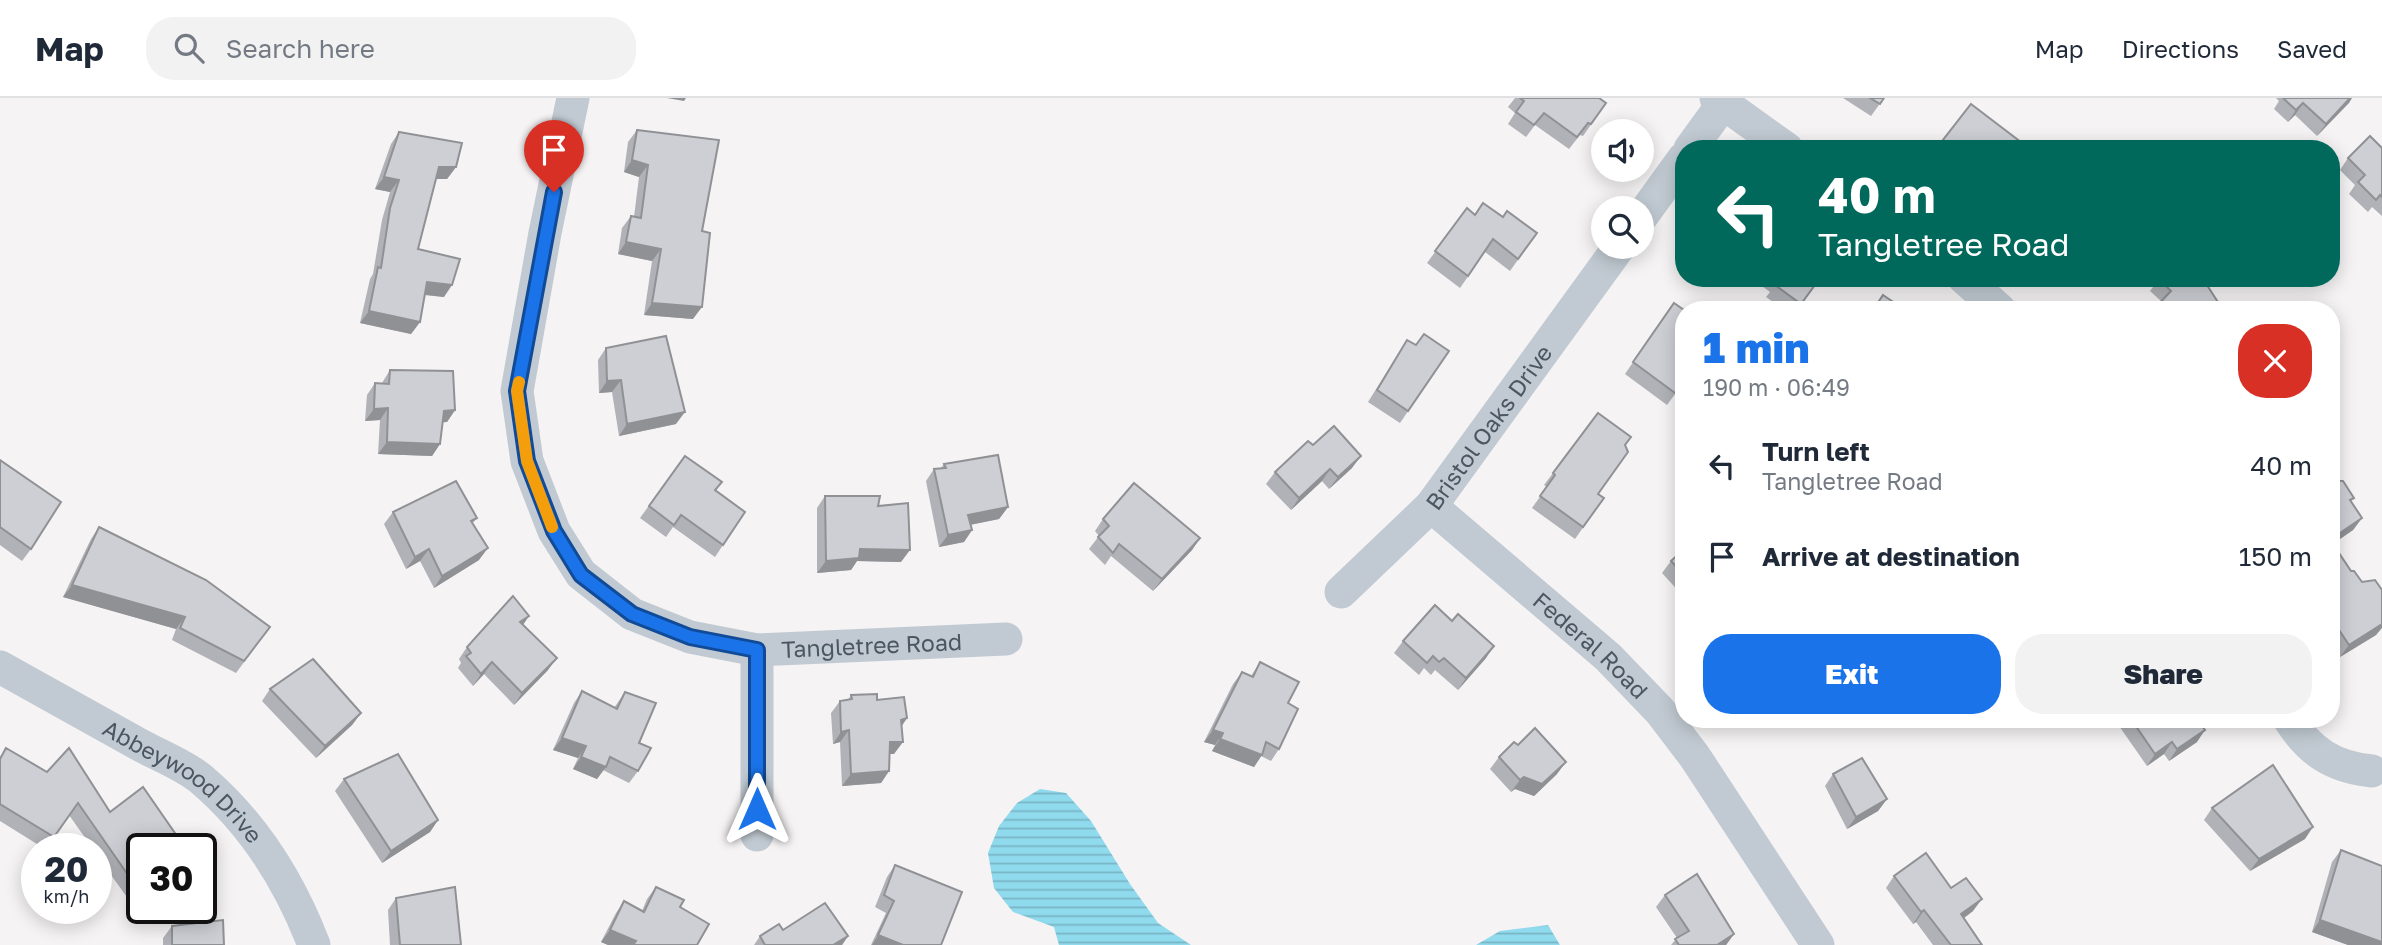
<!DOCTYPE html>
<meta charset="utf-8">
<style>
body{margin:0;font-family:"Golos Text",sans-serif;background:#f2f2f3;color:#1f2937;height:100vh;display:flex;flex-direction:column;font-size:26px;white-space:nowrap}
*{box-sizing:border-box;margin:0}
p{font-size:23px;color:#747a83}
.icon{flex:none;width:38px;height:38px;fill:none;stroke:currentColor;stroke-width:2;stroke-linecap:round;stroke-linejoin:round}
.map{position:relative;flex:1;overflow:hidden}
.drawer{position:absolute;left:1675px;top:203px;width:665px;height:427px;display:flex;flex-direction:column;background:#fff;border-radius:28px;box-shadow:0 4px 18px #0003}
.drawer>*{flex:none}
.banner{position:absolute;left:1675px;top:42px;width:665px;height:147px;border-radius:28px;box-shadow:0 4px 18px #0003;background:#00695c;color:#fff;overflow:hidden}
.tools{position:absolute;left:1591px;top:21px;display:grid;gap:14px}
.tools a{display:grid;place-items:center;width:63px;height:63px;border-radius:50%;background:#fff;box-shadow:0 4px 18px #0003;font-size:35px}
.speed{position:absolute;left:21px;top:735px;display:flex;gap:14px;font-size:35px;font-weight:700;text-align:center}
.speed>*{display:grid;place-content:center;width:91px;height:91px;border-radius:50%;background:#fff;box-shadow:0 4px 18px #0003;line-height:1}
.speed small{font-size:18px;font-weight:400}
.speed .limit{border:4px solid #111;border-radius:10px;background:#fff;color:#111}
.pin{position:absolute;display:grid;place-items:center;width:60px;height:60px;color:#fff;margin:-72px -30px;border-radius:50% 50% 50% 0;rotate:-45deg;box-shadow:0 0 7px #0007}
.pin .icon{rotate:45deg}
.me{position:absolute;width:77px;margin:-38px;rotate:0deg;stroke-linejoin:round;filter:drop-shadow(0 0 5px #0008)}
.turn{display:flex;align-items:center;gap:24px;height:147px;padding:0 28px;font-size:32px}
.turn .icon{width:91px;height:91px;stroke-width:2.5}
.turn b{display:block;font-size:49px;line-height:60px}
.round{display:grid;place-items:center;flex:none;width:74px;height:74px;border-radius:28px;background:#f2f2f3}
.headline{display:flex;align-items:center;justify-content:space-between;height:119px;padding:0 28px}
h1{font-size:42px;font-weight:800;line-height:52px;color:#1a73e8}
.primary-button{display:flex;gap:14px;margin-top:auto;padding:14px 28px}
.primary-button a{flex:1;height:80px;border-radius:28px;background:#1a73e8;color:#fff;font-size:28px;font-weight:800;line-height:80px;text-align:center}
.primary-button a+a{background:#f2f2f3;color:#1f2937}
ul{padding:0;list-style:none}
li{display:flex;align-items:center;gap:21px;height:91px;padding:0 28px}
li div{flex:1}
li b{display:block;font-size:26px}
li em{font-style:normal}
header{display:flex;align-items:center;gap:42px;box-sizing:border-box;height:98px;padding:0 35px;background:#fff;border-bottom:2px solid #e0e1e3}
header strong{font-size:33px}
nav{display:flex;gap:38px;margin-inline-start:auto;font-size:24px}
.search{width:490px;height:63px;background:#f2f2f3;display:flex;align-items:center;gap:18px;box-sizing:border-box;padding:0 24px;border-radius:28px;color:#747a83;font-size:26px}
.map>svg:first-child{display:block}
.water{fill:url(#water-rules)}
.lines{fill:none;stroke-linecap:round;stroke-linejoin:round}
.minor{stroke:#c1cad2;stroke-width:33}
.wall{fill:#b0b2b7}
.shaded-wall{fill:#909195}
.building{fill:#cdcfd5;stroke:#909195;stroke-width:2}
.route-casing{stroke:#114b97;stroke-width:18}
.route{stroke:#1a73e8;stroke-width:12}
.slow{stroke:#f59e0b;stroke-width:12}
.labels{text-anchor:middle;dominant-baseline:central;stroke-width:7;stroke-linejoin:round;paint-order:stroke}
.street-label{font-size:23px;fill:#4a5661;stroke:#fff}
</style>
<header>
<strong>Map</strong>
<div class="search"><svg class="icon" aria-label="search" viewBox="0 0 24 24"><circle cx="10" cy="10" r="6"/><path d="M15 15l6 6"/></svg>Search here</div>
<nav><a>Map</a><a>Directions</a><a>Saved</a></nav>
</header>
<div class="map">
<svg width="2382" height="847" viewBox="0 0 2382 847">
<defs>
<pattern id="water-rules" width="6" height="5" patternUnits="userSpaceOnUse" patternTransform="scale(1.75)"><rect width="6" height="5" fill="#90daee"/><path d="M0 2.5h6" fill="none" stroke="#78b4c4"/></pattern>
</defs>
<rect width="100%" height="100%" fill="#f5f3f3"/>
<g class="water">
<path d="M1040,691L1066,695L1091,723L1130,786L1158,825L1191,847H1059L1054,829L1013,814L994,790L988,755L999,728L1017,705Z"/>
<path d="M1548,827L1560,847H1476L1500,833Z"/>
</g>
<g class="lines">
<g class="minor">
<path id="s1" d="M573,0L545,135L517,293L527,363L554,433L581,476L632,516L690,539L757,552L1006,541"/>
<path d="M1716,0L1787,51"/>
<path d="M1690,51L1727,0"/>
<path d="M1642,118L1684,60"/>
<path d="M1964,180L2000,212"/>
<path id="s2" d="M1431,408L1608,559L1660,613L1695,659L1818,847"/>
<path id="s3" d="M1341,494L1431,408L1619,149"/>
<path id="s4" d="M0,569C47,595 93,621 140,647C160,658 184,667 201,681C254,726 289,782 314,847"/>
<path d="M2289,621C2310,654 2333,669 2372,673"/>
<path d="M757,737V552"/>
</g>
</g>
<g class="wall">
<path d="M1515,0H1599L1606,5L1583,38L1580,37L1569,51L1535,27L1526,39L1508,26L1515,15L1508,9Z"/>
<path d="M1843,0H1884L1871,18Z"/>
<path d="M2276,0H2352L2317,38L2295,17L2288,24L2274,11L2279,3Z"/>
<path d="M637,32L702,133L693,221L644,217L652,163L618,156L622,130L631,118L634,119L639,79L624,74L628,44Z"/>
<path d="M399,34L456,69L447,81H436L418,151L444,199L424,197L420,224L411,236L360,225L370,181L373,176L382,122L390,94L375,91L391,46Z"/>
<path d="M1943,42L2030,51H1937Z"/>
<path d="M2382,50V118L2372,109L2368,114L2349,96L2355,87L2340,72L2348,60Z"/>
<path d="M1467,110L1475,117L1503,119L1537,135L1510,173L1485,154L1460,190L1427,165Z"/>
<path d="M1751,180H1820L1797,212H1784L1766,199L1770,194Z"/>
<path d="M2160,180L2223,212H2153L2161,203L2150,193Z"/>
<path d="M1674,205L1684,284L1667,307L1625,276Z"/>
<path d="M1407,242L1416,247L1449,253L1400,325L1368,304Z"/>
<path d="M606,250L676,326L619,338L612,294L599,295L598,262Z"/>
<path d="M390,272L455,312L447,324H443L440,346L432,358L378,356L380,322L365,323L367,297L375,285H382Z"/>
<path d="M1313,347L1352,370L1329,391L1322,383L1291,412L1266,386L1275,374Z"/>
<path d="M1626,347L1598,396L1604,400L1575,441L1532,410L1547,389L1544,387L1553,375Z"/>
<path d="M685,358L722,384L716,392L745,414L715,459L673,429L666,439L640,420Z"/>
<path d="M0,362L31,451L22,463L0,447Z"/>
<path d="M944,366L1008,409L999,421L970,427L972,432L964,444L939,449L926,383L934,371L941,370Z"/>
<path d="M2331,370L2362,420L2353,432L2333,446L2380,531L2376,537L2340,559L2331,545Z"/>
<path d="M825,398L878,408L901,464L857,463L851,472L817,475V410Z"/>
<path d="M393,414L477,420L472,426L479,462L434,490L420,463L406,471L384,426Z"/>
<path d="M1103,421L1200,440L1192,452L1153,493L1111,458L1105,467L1089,451L1099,438L1095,433Z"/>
<path d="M99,429L270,529L236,575L172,542L176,531L63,499L91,441Z"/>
<path d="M1684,451V496L1682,497L1662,475L1671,463Z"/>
<path d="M523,527L548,572L514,607L484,576L473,588L458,570L461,565L459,561L467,549Z"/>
<path d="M1403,543L1486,560L1458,592L1435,572L1431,577L1424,570L1419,577L1394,555Z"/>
<path d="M1260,564L1288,605L1279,651L1271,663L1261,658L1254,669L1212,653L1215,647L1204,644L1233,586L1242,574L1251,578Z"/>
<path d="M270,591L361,615L352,627L316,660L262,603Z"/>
<path d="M582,593L614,610L625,594L639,645L638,673L629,685L603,672L597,681L573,671L578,660L553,652L574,605Z"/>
<path d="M851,597L877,602L907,620L901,629L894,656H890L889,673L881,685L842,688L840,644L833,646L831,615L840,603L848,602Z"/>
<path d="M2120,621H2197V644L2169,663L2164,656L2147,668L2117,625Z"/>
<path d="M6,650L47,674L69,650L142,792L129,802L96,756V751H93L69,717L45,751L0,723V659Z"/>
<path d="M1499,659L1557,676L1534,698L1515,691L1511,694L1490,671Z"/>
<path d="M1833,676L1887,701L1878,713L1847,731L1825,688Z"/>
<path d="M344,681L438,722L430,734L382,765L335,693Z"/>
<path d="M2212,710L2305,741L2250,773L2204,722Z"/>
<path d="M2341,752L2382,847H2348L2312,834L2332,764Z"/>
<path d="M895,767L941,847H871L886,815L875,809L887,779Z"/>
<path d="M1894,778L1951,790L1973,813L1964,820L1982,847H1933L1916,824L1913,826L1886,790Z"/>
<path d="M656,789L680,809L697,847H608L601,844L616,815L624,803L642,813L647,801Z"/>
<path d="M1665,797L1734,836L1726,847H1671L1677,840L1656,809Z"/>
<path d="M396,800L461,847H390L388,812Z"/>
<path d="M172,828L224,847H163V840Z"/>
<path d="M783,832L848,838L842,847H754L760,838Z"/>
</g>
<g class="shaded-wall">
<path d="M667,0H686L684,3Z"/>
<path d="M2350,0H2352L2349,5L2317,38L2326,26Z"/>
<path d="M2303,5L2295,17L2288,24L2296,12Z"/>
<path d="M632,62L648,67L639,79L624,74Z"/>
<path d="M439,69H456L447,81H430Z"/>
<path d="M384,79L399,82L390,94L375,91Z"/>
<path d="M626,144L661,151L652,163L618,156Z"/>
<path d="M427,184L452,187L444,199L418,196Z"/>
<path d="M652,205L702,209L693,221L644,217Z"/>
<path d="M369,213L420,224L411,236L360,225Z"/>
<path d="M621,282L612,294L599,295L607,283Z"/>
<path d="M388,310L380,322L365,323L374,311Z"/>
<path d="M455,312L447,324L436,325L444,313Z"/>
<path d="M685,314L676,326L619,338L627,326Z"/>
<path d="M387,344L440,346L432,358L378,356Z"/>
<path d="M1361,358L1352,370L1329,391L1338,379Z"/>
<path d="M1330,371L1322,383L1291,412L1299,400Z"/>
<path d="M1008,409L999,421L959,429L968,417Z"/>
<path d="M2362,420L2353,432L2331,447V441Z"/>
<path d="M972,432L964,444L939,449L948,437Z"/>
<path d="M1200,440L1192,452L1153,493L1162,481Z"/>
<path d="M488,450L479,462L434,490L442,478Z"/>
<path d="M429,451L420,463L406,471L415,459Z"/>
<path d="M860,451L910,452L901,464L857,463L851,472L817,475L826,463Z"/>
<path d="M72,487L185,519L176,531L63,499Z"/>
<path d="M529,518L521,530L520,524Z"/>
<path d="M2382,524V530L2376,537L2340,559L2349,547Z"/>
<path d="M1494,548L1486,560L1458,592L1466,580Z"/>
<path d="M557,560L548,572L514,607L522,595Z"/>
<path d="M492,564L484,576L473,588L481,576Z"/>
<path d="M361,615L352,627L316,660L325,648Z"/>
<path d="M907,620L899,632L901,622Z"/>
<path d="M849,632L840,644L833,646L841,634Z"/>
<path d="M1213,632L1223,635L1215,647L1204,644Z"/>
<path d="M2205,632L2197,644L2169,663L2177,651Z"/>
<path d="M562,640L586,648L578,660L553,652Z"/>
<path d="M1220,641L1262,657L1254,669L1212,653Z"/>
<path d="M890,644H903L894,656H881Z"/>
<path d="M2172,644L2164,656L2147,668L2155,656Z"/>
<path d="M581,659L606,669L597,681L573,671Z"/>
<path d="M1566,664L1557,676L1534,698L1515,691L1511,694L1520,682L1524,679Z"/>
<path d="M889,673L881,685L842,688L851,676Z"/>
<path d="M1887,701L1878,713L1847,731L1856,719Z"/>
<path d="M438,722L430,734L382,765L391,753Z"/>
<path d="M2313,729L2305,741L2250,773L2259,761Z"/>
<path d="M142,787V792L129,802L137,790Z"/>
<path d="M1982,801L1973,813L1953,828L1961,816Z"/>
<path d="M1924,812L1916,824L1913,826L1921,814Z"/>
<path d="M2320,822L2382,844V847H2348L2312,834Z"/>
<path d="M610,832L636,843L633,847H608L601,844Z"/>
<path d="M1734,836L1726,847H1717Z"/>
<path d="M878,837L903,847H872Z"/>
<path d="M848,838L842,847H833Z"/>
</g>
<g class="building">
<path d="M1520,0H1599L1606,5L1591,26L1588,25L1577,39L1544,15L1534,27L1516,14L1524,3Z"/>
<path d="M1870,0H1884L1880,6Z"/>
<path d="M2283,0H2350L2326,26L2303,5L2296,12Z"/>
<path d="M1971,6L2030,51H1953L1943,42Z"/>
<path d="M637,32L719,42L702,133L710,135L702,209L652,205L661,151L626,144L631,118L641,120L648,67L632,62Z"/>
<path d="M399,34L462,45L456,69H439L418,151L460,161L452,187L427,184L420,224L369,213L378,169L381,170L390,110L399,82L384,79Z"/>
<path d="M2370,38L2382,50V99L2380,97L2376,102L2358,84L2365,77L2348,60Z"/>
<path d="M1483,105L1503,119L1507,113L1537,135L1518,161L1493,141L1468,178L1435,153L1467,110L1475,117Z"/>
<path d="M1776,180H1820L1801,206L1775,187L1778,182Z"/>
<path d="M2160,180H2192L2200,188L2205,184L2223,212H2153L2171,193L2159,181Z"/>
<path d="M1883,197L1905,212H1873Z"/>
<path d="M1674,205L1684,212V284L1675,295L1633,264Z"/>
<path d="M1424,236L1449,253L1408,313L1377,292L1407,242L1416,247Z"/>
<path d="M666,238L685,314L627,326L621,282L607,283L606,250Z"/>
<path d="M390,272L453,273L455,312L444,313L440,346L387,344L388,310L374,311L375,285L389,286Z"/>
<path d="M1598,315L1631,339L1625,347L1628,354L1598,396L1604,400L1583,429L1540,398L1555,377L1553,375Z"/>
<path d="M1334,328L1361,358L1338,379L1330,371L1299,400L1275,374L1308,343L1313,347Z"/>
<path d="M998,357L1008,409L968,417L972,432L948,437L934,371L946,370L944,366Z"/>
<path d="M685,358L722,384L715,392L745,414L723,447L681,417L674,427L649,408Z"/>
<path d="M0,362L61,404L31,451L0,429Z"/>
<path d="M2331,370L2339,383H2343L2354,400L2350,402L2362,420L2331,441Z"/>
<path d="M456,383L477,420L471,423L488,450L442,478L429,451L415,459L393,414Z"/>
<path d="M1134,385L1200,440L1162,481L1119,446L1113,455L1098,439L1109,428L1103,421Z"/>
<path d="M825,398H880L878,408L908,405L910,452L860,451L859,460L826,463Z"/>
<path d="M99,429L206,482L270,529L244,563L180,530L185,519L72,487Z"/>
<path d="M2331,443L2351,473H2354L2362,484L2375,482L2382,492V526L2349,547L2331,520Z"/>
<path d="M1684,451V477L1671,463Z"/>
<path d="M513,498L529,518L520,524L557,560L522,595L492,564L481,576L466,558L471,555L467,549Z"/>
<path d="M1435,507L1452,523L1458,516L1494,548L1466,580L1444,560L1439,564L1433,558L1427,565L1403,543Z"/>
<path d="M313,561L361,615L325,648L270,591Z"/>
<path d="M1260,564L1299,584L1288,605L1298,611L1279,651L1266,644L1262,657L1220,641L1223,635L1213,632L1242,574L1253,579Z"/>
<path d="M582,593L617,611L625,594L656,605L639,645L651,650L638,673L610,659L606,669L581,659L586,648L562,640Z"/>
<path d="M877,596V602L904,599L907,620L901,622L903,644H890L889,673L851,676L849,632L841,634L840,603L852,601L851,597Z"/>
<path d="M2131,621H2197L2205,632L2177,651L2172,644L2155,656Z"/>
<path d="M1535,630L1566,664L1542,686L1524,679L1520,682L1499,659L1514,644L1518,647Z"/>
<path d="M6,650L47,674L69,650L110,714L143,689L186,751H142V787L137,790L78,705L54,739L0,706V661Z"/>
<path d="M398,656L438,722L391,753L344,681Z"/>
<path d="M1862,660L1887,701L1856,719L1833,676Z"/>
<path d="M2273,667L2313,729L2259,761L2212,710Z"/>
<path d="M2341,752L2382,768V844L2320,822Z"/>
<path d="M1926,755L1951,790L1966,780L1982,801L1961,816L1982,847H1951L1924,812L1921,814L1894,778Z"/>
<path d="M895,767L962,794L941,847H903L878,837L894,803L884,797Z"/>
<path d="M1697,776L1734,836L1717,847H1679L1675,841L1689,833L1665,797Z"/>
<path d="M455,789L461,847H400L396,800Z"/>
<path d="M656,789L684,802L680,809L709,826L697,847H633L636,843L610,832L624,803L644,814Z"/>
<path d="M825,805L848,838L833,847H765L760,838L779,826L783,832Z"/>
<path d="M223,822L224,847H172V828Z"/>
</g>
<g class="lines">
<g class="route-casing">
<path id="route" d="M554,94L517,293L527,363L554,433L581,477L632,516L690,539L757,552V711"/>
</g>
<use href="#route" class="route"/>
<path class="slow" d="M519,284L517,293L527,363L552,429"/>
</g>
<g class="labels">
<g class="street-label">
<text stroke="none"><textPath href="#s3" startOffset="222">Bristol Oaks Drive</textPath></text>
<text stroke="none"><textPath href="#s1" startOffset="805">Tangletree Road</textPath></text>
<text stroke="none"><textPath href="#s2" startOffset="212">Federal Road</textPath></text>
<text stroke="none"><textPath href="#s4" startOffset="217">Abbeywood Drive</textPath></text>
</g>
</g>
</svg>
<div class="tools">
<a><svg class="icon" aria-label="sound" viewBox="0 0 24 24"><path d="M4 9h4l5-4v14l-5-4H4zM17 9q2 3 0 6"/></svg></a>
<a><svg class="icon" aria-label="search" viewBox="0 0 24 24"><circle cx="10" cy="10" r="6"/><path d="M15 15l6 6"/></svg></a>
</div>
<div class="speed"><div>20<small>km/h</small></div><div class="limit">30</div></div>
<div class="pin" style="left:554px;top:94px;background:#d93025"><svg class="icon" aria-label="arrive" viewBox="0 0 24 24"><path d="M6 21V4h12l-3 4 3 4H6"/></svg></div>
<svg class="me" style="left:757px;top:711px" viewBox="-20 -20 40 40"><path d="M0-17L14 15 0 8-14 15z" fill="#1a73e8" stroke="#fff" stroke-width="4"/></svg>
<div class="banner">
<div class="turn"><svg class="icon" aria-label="left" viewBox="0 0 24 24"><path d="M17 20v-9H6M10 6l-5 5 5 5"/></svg><div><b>40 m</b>Tangletree Road</div></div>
</div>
<section class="drawer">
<div class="headline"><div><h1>1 min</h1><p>190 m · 06:49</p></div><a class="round" style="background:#d93025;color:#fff"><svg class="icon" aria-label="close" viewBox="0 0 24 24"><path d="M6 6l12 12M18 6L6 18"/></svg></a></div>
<ul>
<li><svg class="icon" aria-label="left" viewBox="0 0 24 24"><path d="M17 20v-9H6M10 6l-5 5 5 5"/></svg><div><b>Turn left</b><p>Tangletree Road</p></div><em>40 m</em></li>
<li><svg class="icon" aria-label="arrive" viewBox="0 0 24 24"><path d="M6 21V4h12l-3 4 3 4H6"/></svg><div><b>Arrive at destination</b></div><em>150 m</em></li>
</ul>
<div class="primary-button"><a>Exit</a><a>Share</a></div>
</section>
</div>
